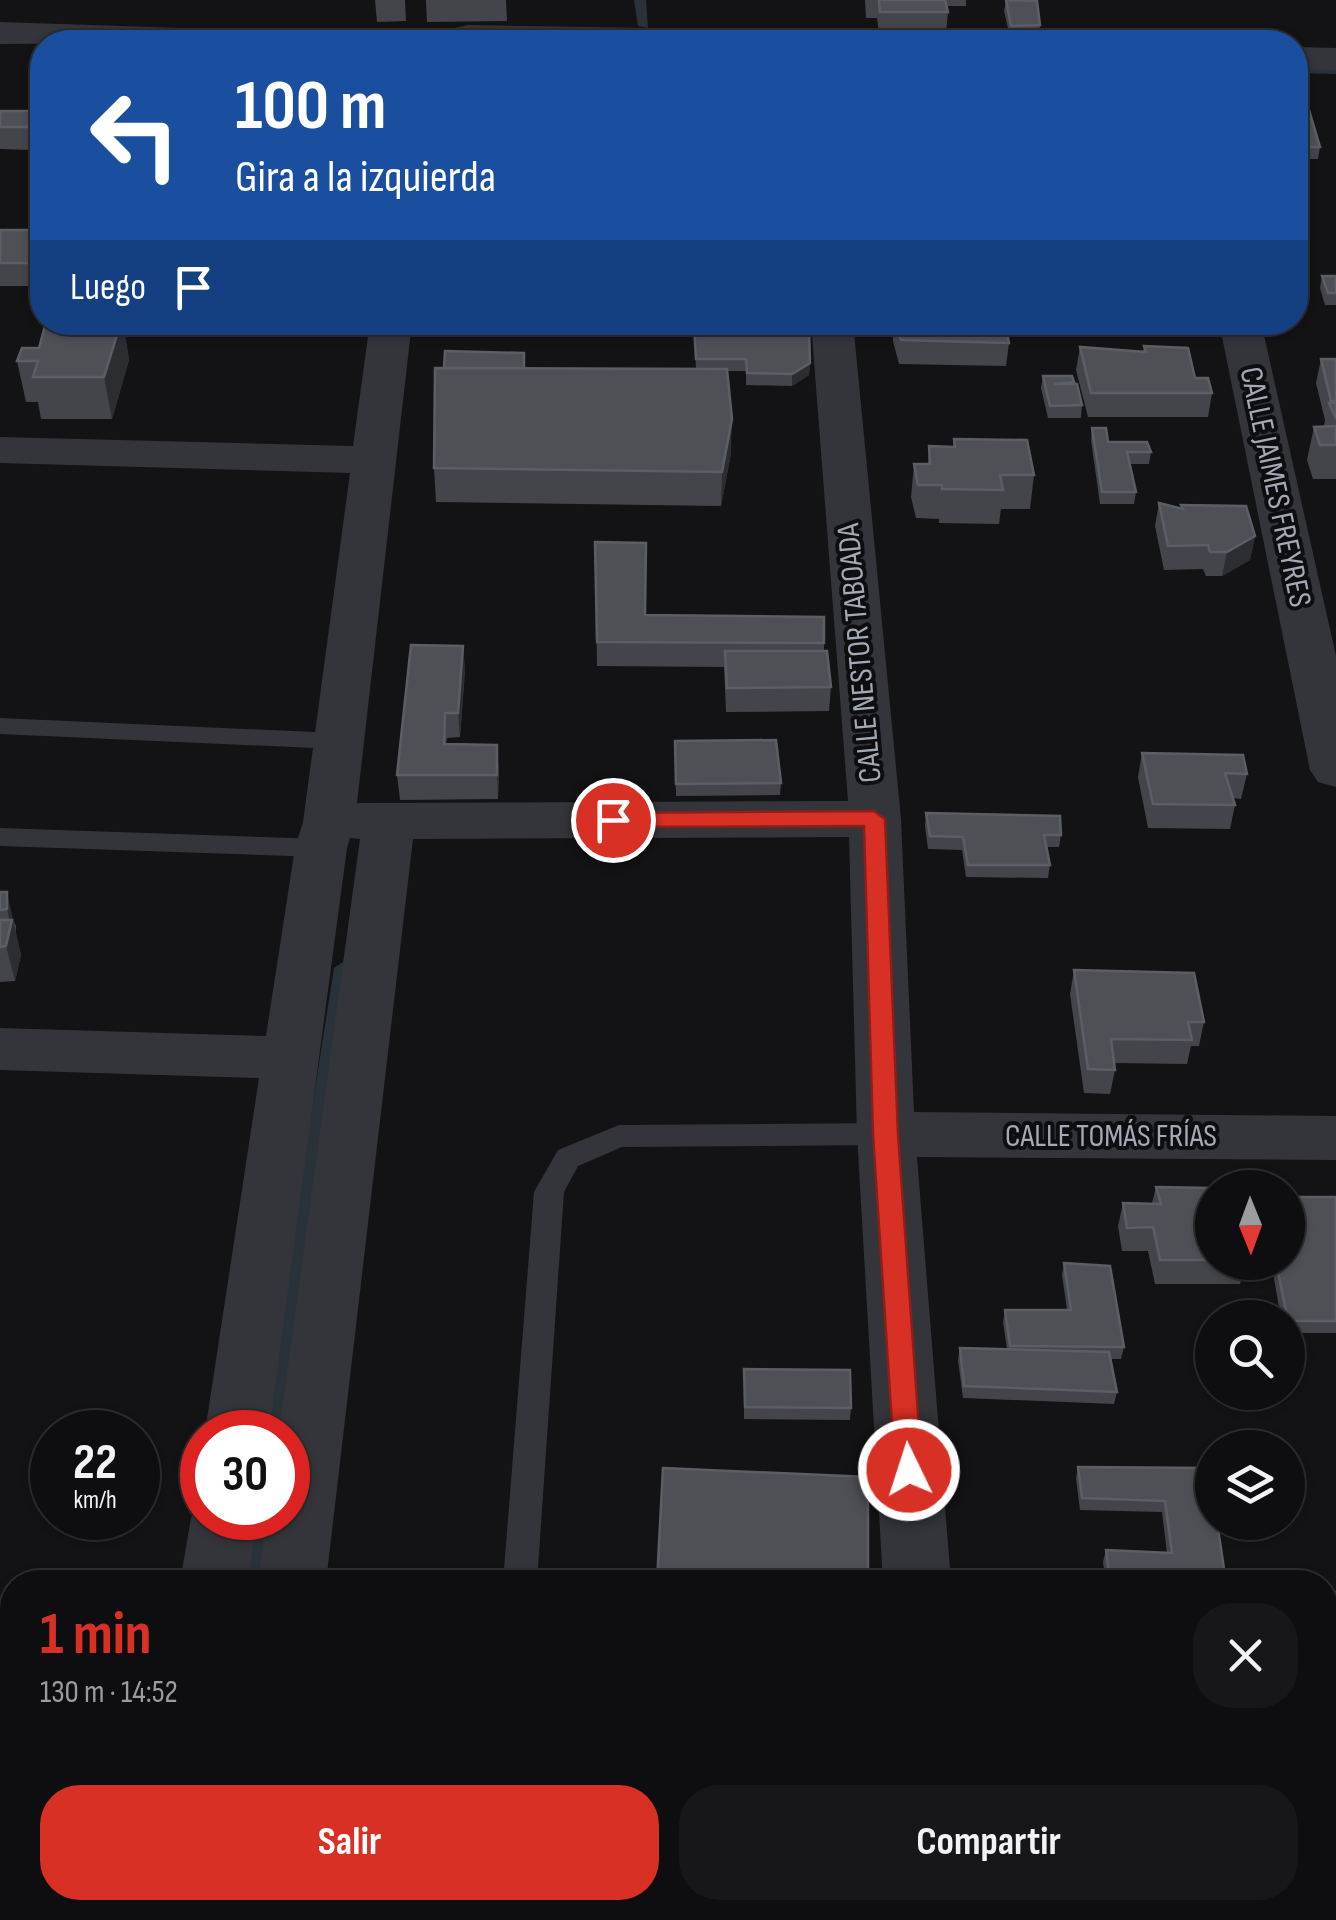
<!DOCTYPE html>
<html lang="es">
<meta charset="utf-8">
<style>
body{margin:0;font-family:"Sofia Sans Condensed",sans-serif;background:#171719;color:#f1f3f6;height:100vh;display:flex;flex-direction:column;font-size:38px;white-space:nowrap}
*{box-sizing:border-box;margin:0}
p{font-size:32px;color:#9b9c9f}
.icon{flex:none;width:55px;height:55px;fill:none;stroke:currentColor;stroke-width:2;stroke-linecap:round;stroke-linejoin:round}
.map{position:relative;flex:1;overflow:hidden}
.panel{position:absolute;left:0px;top:1570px;width:1338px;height:350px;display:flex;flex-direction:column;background:#0e0e10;border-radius:40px 40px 0 0;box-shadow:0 2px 8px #0004,0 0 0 2px #2e2e30}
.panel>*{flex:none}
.top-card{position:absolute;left:30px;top:30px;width:1278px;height:305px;border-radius:40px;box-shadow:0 2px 8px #0004,0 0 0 2px #2e2e30;background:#1a4fa0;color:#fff;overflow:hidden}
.needle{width:65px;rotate:179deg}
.fabs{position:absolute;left:1195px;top:1170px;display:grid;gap:20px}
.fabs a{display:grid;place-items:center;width:110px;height:110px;border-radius:50%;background:#0e0e10;box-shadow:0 2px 8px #0004,0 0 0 2px #2e2e30;font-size:50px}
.speed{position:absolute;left:30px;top:1410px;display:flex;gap:20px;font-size:50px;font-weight:700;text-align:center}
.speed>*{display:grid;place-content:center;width:130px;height:130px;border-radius:50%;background:#0e0e10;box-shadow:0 2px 8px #0004,0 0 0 2px #2e2e30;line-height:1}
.speed small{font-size:25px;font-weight:400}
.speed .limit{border:15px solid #d22;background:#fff;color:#111}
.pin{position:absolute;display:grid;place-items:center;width:85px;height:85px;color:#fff;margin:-42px;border:5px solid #fff;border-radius:50%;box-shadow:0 2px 10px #0007}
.me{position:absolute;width:110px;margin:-55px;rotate:356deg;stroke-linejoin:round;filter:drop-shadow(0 0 8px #0008)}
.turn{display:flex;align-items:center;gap:35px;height:210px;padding:0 40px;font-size:45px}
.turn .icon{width:130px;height:130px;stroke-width:2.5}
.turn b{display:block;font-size:70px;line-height:85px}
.then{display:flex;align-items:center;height:95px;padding:0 40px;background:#0003;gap:20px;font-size:38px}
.round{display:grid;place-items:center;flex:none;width:105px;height:105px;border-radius:40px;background:#171719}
.headline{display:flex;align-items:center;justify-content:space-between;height:170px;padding:0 40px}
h1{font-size:60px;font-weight:700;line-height:75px;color:#d93025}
.action{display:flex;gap:20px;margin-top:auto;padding:20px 40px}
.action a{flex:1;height:115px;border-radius:40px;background:#d93025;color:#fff;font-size:40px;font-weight:700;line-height:115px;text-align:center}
.action a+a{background:#171719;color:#f1f3f6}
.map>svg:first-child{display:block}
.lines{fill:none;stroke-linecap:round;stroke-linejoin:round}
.stream{fill:#293239;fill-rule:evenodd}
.service{fill:#34353a;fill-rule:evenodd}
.minor{fill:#34353a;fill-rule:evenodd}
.wall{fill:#44454a}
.shaded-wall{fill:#2c2d30}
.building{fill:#4f5056;stroke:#5c5e65;stroke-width:2.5}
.route{fill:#d93025;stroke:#8d1f18;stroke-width:2.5}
.labels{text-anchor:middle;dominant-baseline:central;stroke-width:8;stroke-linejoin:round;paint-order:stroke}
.street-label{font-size:32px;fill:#a4a9b6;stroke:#0e0e10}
</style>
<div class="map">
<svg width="1336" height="1920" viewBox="0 0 1336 1920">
<rect width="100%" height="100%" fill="#131315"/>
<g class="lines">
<g class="stream">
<path d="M634,0H646L648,28L638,26Z"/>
<path d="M1295,65L1336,66V74L1295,73Z"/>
<path d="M343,962L352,968L281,1432H261L334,968Z"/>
<path d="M247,1518H269L259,1582H237Z"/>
</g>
<g class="service">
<path d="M0,718L337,733L350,741L337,749L0,734Z"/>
<path d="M0,828L321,839L334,848L321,857L0,846Z"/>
<path d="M886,1123L896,1126L901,1134L896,1142L886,1145L622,1147L578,1166L564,1192L537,1582H503L534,1192L558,1150L619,1125Z"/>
</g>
<g class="minor">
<path d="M0,22L269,31L282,34L287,42L0,44Z"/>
<path d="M468,25L836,31L849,34L854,42H423L428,34Z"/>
<path d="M1295,47L1336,48V70L1295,69Z"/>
<path d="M370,322H412L357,803L848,801L811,322H853L901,819L914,1112L1336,1116V1160L917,1157L951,1582H883L857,1134L849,837L413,839L326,1582H258L267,1518H288V1432H279L360,839L350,838L347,848L269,1432H205L259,1078L0,1070V1028L266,1036L295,848L303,822L350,473L0,463V437L353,446Z"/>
<path d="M1219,322H1261L1336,656V787L1318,782L1310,770Z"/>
<path d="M202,1497V1518H257L248,1582H180L191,1518Z"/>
<path d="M128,1908H202L200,1920H126Z"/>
<path d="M214,1908H288L287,1920H213Z"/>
<path d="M902,1908H982L987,1920H907Z"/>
</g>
</g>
<g class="wall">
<path d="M375,0H405L406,21L377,22Z"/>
<path d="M426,0H506L507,21L427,22Z"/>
<path d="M865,0H966V6H946L948,12L946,34L879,33L877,18H866Z"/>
<path d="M1006,0L1040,25L1039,36L1010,37L1004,11Z"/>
<path d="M1295,99L1320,147L1318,159H1295Z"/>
<path d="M0,111H32L36,133L32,150L0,149Z"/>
<path d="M0,230L42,244V260L37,286H0Z"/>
<path d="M1322,276H1336V305H1325L1320,288Z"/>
<path d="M46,322H123L129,360L112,419H41L38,402H26L17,361L39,348Z"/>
<path d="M893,322H1005L1009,343L1006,366L899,364L893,341Z"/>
<path d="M1092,322H1199V323Z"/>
<path d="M694,326L810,363L809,375L792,386L746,385V371H727L731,453L721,506L436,502L434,468L444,368L696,369Z"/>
<path d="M1144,346L1195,378L1212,393L1208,417H1088L1076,370L1080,347L1143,352Z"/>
<path d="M1321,359H1336V479H1313L1307,460L1314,427L1324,426L1325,420L1316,383Z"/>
<path d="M1043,376H1072L1073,384L1082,405L1081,418H1048L1041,388Z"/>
<path d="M1092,428L1108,442L1151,452L1149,464H1129L1136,492L1134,504H1100L1091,440Z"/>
<path d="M954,439L1034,475L1030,509H1001L999,524L939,523V519L916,518L911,497L914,464H928L929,446L953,447Z"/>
<path d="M1159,503L1181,509V505L1255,536L1250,560L1222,576H1206L1203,569L1164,570L1155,526Z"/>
<path d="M595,542L646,615L824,643V651L831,687L829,711L726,712L724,667L597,666Z"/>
<path d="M463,646L465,670L460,737L447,738L446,744L499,770L498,799L400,800L397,775Z"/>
<path d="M675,741L781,783L780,795L676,796Z"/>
<path d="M1142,753L1247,774L1241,799L1233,798L1235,805L1230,829L1148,828L1138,777Z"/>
<path d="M926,813L1061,835L1059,847H1047L1050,865L1048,878L966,877L962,850L928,849L925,826Z"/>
<path d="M0,892L16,926V934L21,955L15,981L0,982Z"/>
<path d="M1074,970L1204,1022L1199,1046H1191L1187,1064L1114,1063L1115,1070L1110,1094L1084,1093L1070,994Z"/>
<path d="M1156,1187L1212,1188V1262H1246L1240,1284H1155L1148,1251H1122L1118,1226L1123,1203H1152Z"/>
<path d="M1336,1197V1333H1288V1318H1281L1271,1262H1288Z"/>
<path d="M1064,1263L1124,1347L1121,1359H1111L1117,1392L1114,1404L963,1398L958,1360L960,1348L1007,1349L1003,1322L1005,1310H1067L1062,1275Z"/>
<path d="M744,1369L851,1408L850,1420L744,1419Z"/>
<path d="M1078,1467L1208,1468L1226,1582H1106L1103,1562L1106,1550L1167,1553L1162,1512L1080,1510L1076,1478Z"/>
<rect x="1325" y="1592" width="11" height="102"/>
<path d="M1189,1908H1243L1241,1913L1190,1911Z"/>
</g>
<g class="shaded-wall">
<path d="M32,111L36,133L32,150L28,127Z"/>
<path d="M40,230L42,244V260L37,286L32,263Z"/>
<path d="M121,322H123L129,360L112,419L104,377Z"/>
<path d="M810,363L809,375L792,386V374Z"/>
<path d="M732,419L731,453L721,506L722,472Z"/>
<path d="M1255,536L1250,560L1222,576L1227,552Z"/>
<path d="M463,646L465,670L460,737L458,713Z"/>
<path d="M497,745L499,770L498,799L497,775Z"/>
<path d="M7,892L21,955L15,981L6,946L11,926L7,909Z"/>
<path d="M90,1908H101L99,1920H87Z"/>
</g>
<g class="building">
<path d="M879,0H945L948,12H880Z"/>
<path d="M1006,0L1037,1L1040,25L1011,26Z"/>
<path d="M1295,99L1306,100L1320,147H1295Z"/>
<path d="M0,111H32L28,127H0Z"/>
<path d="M0,230H40L32,263H0Z"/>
<path d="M1322,276H1336V293H1328Z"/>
<path d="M46,322H121L104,377H33L38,361H17L22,348H39Z"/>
<path d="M896,322H1005L1009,343L901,340Z"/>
<path d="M694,326L809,329L810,363L792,374L747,373L746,359H696Z"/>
<path d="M1144,346L1188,348L1195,378H1208L1212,393H1091L1080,347L1146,352Z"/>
<path d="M445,351L524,353V368H444Z"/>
<path d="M1321,359H1336V401H1331Z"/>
<path d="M435,368L727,369L732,419L722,472L434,468Z"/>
<path d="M1043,376H1072L1074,382L1054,384H1077L1082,405L1050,406Z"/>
<path d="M1329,403H1336V419Z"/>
<path d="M1336,426V445H1320L1314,427Z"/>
<path d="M1092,428H1106L1108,442H1147L1151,452H1127L1136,492H1102Z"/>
<path d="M954,439L1027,440L1034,475H1000L1003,490L942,489V485H918L914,464H930L929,446L955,447Z"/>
<path d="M1159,503L1183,509L1181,505L1246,506L1255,536L1227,552H1210L1208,545L1168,546Z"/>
<path d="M595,542L646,543L645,615L824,617V643L597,642Z"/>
<path d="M411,645L463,646L458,713H445L444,744L497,745V775H397Z"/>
<path d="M725,651H827L831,687L727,688Z"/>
<path d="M776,740L781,783L676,784L675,741Z"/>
<path d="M1142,753L1243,755L1247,774L1225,773L1235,805L1153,804Z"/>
<path d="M926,813L1060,816L1061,835H1044L1050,865H968L963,837L930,836Z"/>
<path d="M0,892H7V909L0,910Z"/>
<path d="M0,920H12L6,946L0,947Z"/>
<path d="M1074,970L1194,973L1204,1022H1188L1192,1040L1111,1039L1115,1070L1088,1069Z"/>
<path d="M1156,1187L1212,1188V1260H1160L1153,1227L1127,1228L1123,1203L1161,1204Z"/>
<path d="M1288,1197H1336V1321H1288L1276,1262H1288Z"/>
<path d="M1064,1263L1110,1266L1124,1347L1010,1346L1005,1310H1071Z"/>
<path d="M960,1348L1109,1352L1117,1392L964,1386Z"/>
<path d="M744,1369L850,1370L851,1408L745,1407Z"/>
<path d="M1078,1467L1208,1468L1212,1497V1522H1217L1226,1582H1110L1106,1550L1172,1553L1165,1501L1082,1498Z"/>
<path d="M663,1468L868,1477V1582H657Z"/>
<path d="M362,1581L469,1582H362Z"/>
<rect x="1325" y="1592" width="11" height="30"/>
<rect x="1325" y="1638" width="11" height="34"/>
<path d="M4,1866H12V1908H90L87,1920H0V1888Z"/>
<path d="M638,1908H869V1920H637Z"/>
</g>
<path class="route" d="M874,811L885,819L898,1134L922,1470L918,1479H899L895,1470L873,1134L864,826L613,827L602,820L613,813Z"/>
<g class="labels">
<g class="street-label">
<text transform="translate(1275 487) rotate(78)">CALLE JAIMES FREYRES</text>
<text transform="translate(860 653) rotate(-95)">CALLE NESTOR TABOADA</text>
<text x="1111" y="1136">CALLE TOMÁS FRÍAS</text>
</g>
</g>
</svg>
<div class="fabs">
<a><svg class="needle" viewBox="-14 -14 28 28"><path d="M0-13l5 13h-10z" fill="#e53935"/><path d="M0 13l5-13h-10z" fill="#9b9c9f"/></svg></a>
<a><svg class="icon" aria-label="search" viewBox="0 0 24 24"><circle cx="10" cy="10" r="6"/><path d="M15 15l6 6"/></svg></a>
<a><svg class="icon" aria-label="layers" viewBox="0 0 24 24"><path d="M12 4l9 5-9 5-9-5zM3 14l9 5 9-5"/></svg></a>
</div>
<div class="speed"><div>22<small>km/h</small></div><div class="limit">30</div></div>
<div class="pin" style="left:613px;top:820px;background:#d93025"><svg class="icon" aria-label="arrive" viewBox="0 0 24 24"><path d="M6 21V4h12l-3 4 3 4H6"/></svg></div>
<svg class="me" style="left:909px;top:1470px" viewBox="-20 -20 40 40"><circle r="17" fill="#d93025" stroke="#fff" stroke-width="3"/><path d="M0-11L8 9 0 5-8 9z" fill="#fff"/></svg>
<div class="top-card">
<div class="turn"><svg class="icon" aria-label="left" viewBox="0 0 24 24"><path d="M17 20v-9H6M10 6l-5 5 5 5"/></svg><div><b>100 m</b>Gira a la izquierda</div></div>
<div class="then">Luego<svg class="icon" aria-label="arrive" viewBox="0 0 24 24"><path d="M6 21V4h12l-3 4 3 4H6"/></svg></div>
</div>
<section class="panel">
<div class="headline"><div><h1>1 min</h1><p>130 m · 14:52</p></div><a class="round"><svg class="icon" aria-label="close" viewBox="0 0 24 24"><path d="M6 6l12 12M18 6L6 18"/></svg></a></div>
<div class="action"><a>Salir</a><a>Compartir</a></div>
</section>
</div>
